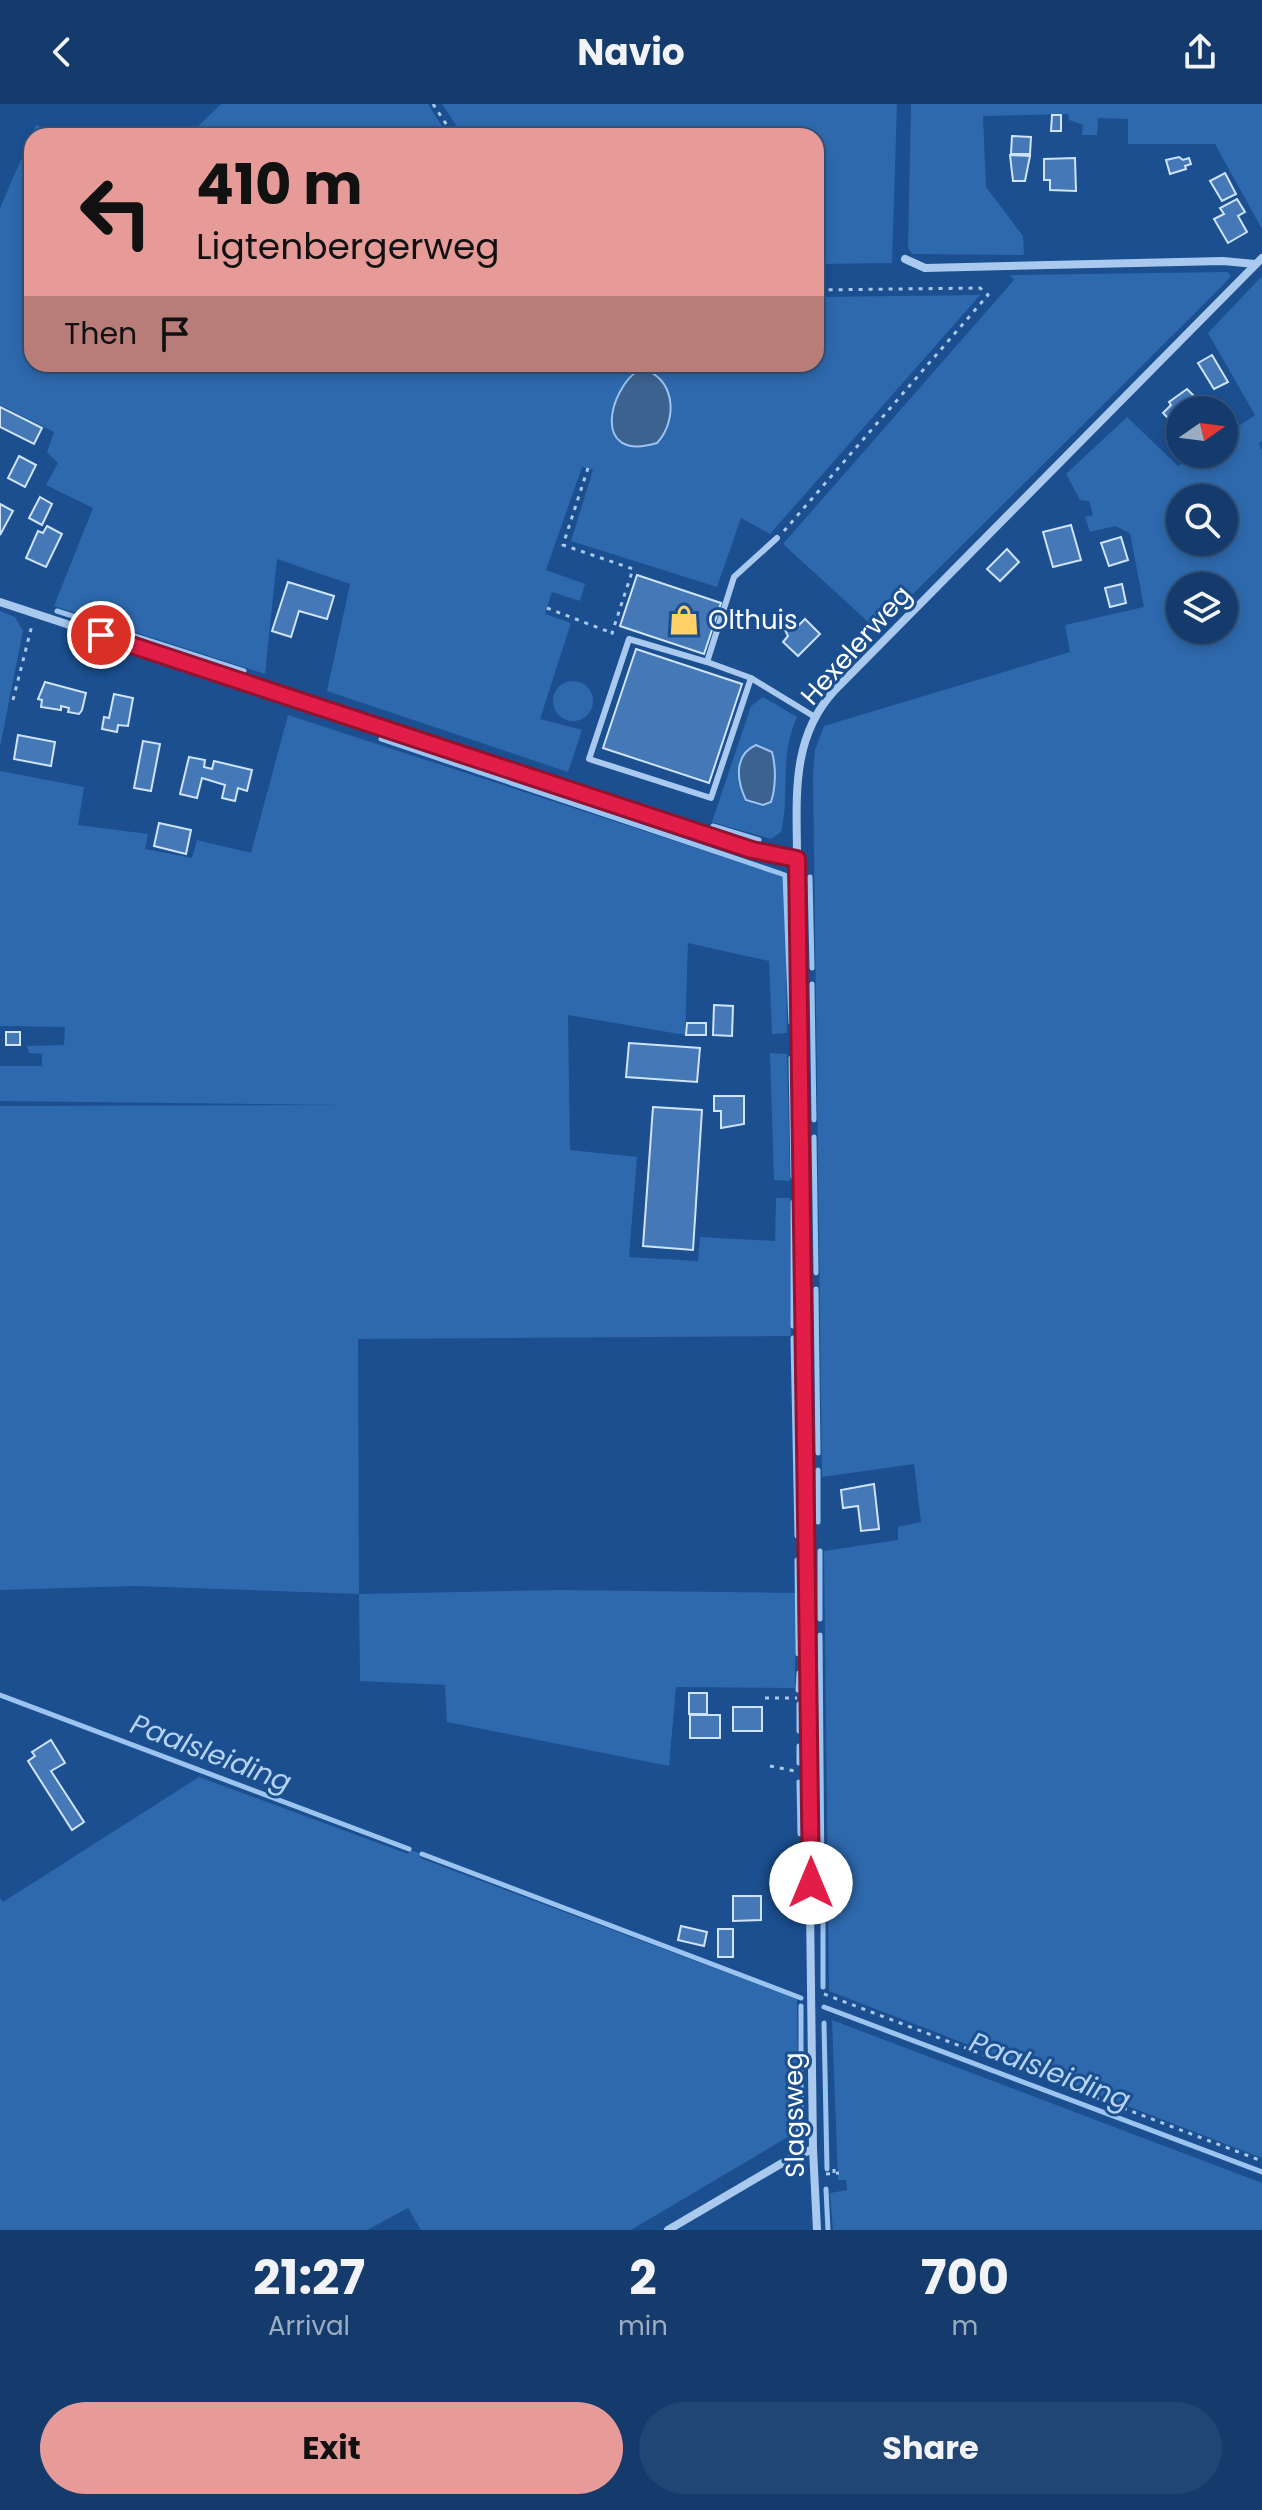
<!DOCTYPE html>
<style>
body{margin:0;font-family:Poppins,sans-serif;background:#214673;color:#f1f3f6;height:100vh;display:flex;flex-direction:column;font-size:30px;white-space:nowrap}
*{box-sizing:border-box;margin:0}
p{font-size:26px;color:#9dadc1}
.icon{flex:none;width:44px;height:44px;fill:none;stroke:currentColor;stroke-width:2;stroke-linecap:round;stroke-linejoin:round}
.map{position:relative;height:2126px;overflow:hidden}
.sheet{display:flex;flex-direction:column;background:#143b6b;flex:1}
.sheet>*{flex:none}
.banner{position:absolute;left:24px;top:24px;width:800px;height:244px;border-radius:24px;box-shadow:0 4px 12px #0003,0 0 0 2px #33557e;background:#e69b98;color:#111;overflow:hidden}
.needle{width:52px;rotate:76deg}
.tools{position:absolute;left:1166px;top:292px;display:grid;gap:16px}
.tools a{display:grid;place-items:center;width:72px;height:72px;border-radius:50%;background:#143b6b;box-shadow:0 4px 12px #0003,0 0 0 2px #33557e;font-size:40px}
.pin{position:absolute;display:grid;place-items:center;width:68px;height:68px;color:#fff;margin:-34px;border:4px solid #fff;border-radius:50%;box-shadow:0 2px 8px #0007}
.me{position:absolute;width:88px;margin:-44px;rotate:0deg;stroke-linejoin:round;filter:drop-shadow(0 0 6px #0008)}
.turn{display:flex;align-items:center;gap:28px;height:168px;padding:0 40px;font-size:36px}
.turn .icon{width:104px;height:104px;stroke-width:2.5}
.turn b{display:block;font-size:56px;line-height:68px}
.then{display:flex;align-items:center;height:76px;padding:0 40px;background:#0003;gap:16px;font-size:30px}
.eta{display:flex;justify-content:space-evenly;align-items:center;height:136px;text-align:center}
.eta b{font-size:48px;font-weight:700;line-height:56px}
.cta{display:flex;gap:16px;margin-top:auto;padding:16px 40px}
.cta a{flex:1;height:92px;border-radius:48px;background:#e69b98;color:#111;font-size:32px;font-weight:700;line-height:92px;text-align:center}
.cta a+a{background:#214673;color:#f1f3f6}
header{display:flex;justify-content:space-between;align-items:center;height:104px;padding:0 40px;background:#143b6b;font-size:36px;font-weight:700}
.map>svg:first-child{display:block}
.green{fill:#2e69ad;fill-rule:evenodd}
.water{fill:#3c6290;stroke:#9cc4f0;stroke-width:2}
.lines{fill:none;stroke-linecap:round;stroke-linejoin:round}
.stream{stroke:#9cc4f0;stroke-width:5}
.building{fill:#4478b7;stroke:#cfe3fa;stroke-width:2}
.path{stroke:#a9c9ee;stroke-width:3;stroke-dasharray:4 6;stroke-linecap:butt}
.lane{stroke:#a9c9ee;stroke-width:6}
.street{stroke:#a9c9ee;stroke-width:8}
.route-casing{stroke:#92132f;stroke-width:20}
.route{stroke:#e11d48;stroke-width:14}
.labels{text-anchor:middle;dominant-baseline:central;stroke-width:6;stroke-linejoin:round;paint-order:stroke}
.poi-label{font-size:26px;fill:#fff;stroke:#1b4f8f;text-anchor:start}
.street-label{font-size:26px;fill:#fff;stroke:#1b4f8f}
.water-label{font-size:28px;font-style:italic;fill:#b5d3f5;stroke:#1b4f8f}
</style>
<header><svg class="icon" aria-label="back" viewBox="0 0 24 24"><path d="M15 5l-7 7 7 7"/></svg>Navio<svg class="icon" aria-label="share" viewBox="0 0 24 24"><path d="M12 15V3M7 8l5-5 5 5M5 13v7h14v-7"/></svg></header>
<div class="map">
<svg width="1262" height="2126" viewBox="0 0 1262 2126">
<rect width="100%" height="100%" fill="#1b4f8f"/>
<g class="green">
<path d="M221,0H428L448,32H188Z"/>
<path d="M442,0H897L892,159L816,160V32H463Z"/>
<path d="M911,0H1262V125L1215,40H1128V15L1098,14L1097,31H1082L1083,21L1069,16L1068,10L983,12L986,83L1023,132L1024,151L912,150L908,144Z"/>
<path d="M36,21L69,32H32V260H816V193L980,191L770,430L741,414L717,483L571,437L593,366L582,363L546,466L585,480L580,497L552,488L545,510L571,519L540,615L582,626L568,668L327,587L350,480L277,455L265,570L54,502L93,404L46,381L58,359L47,348L54,328L0,301V104Z"/>
<path d="M1227,168L1231,172L1223,181L877,526L783,440L1014,176L1010,171Z"/>
<path d="M1262,172V337L1259,339L1262,346V2054L829,1887L824,1447L898,1436V1423L921,1418L914,1360L822,1373L813,671L815,646L824,622L1070,548L1065,521L1144,503L1130,429L1115,422L1090,428L1085,413L1093,411L1089,397L1080,396L1066,370L1127,313L1178,362L1197,350H1224V332L1255,311L1208,229ZM1180,394H1224V438H1180ZM1180,482H1224V526H1180Z"/>
<path d="M0,507L15,513L23,527L0,643Z"/>
<circle cx="573" cy="597" r="20"/>
<path d="M763,593L797,613C778,657 791,687 781,728L771,735L712,718L751,602Z"/>
<path d="M288,611L785,773L787,929L772,930L769,857L688,839L685,931L568,911L570,1046L637,1053L629,1153L698,1157L700,1133L775,1137L776,1094H790L791,1232L358,1235L359,1490L559,1486L795,1489V1584L676,1583L669,1662L447,1618L445,1581L360,1577L359,1490L134,1482L0,1486V1002L342,1001L0,997V962H42V950L29,949L27,942L64,941L65,923L0,922V667L84,683L78,721L148,730L145,745L192,754L197,736L251,749Z"/>
<path d="M770,949L787,950L790,1077L774,1076Z"/>
<path d="M199,1673L408,1750L411,1746L421,1750L420,1754L797,1895L798,2006L793,2030L631,2126H421L408,2104L367,2126H0V1794L3,1798Z"/>
<path d="M832,1916L1262,2079V2126H833L830,2089L847,2086L846,2076H838Z"/>
</g>
<g class="water">
<path d="M640,265C675,271 679,315 657,339C590,359 609,284 640,265Z"/>
<path d="M756,641L772,648C776,663 776,683 771,698L763,701L746,696C737,678 733,651 756,641Z"/>
</g>
<g class="lines">
<g class="stream">
<path d="M57,507L244,567"/>
<path d="M381,635L785,771L791,919"/>
<path d="M713,722L759,736"/>
<path d="M810,773L812,864"/>
<path d="M812,880L814,1016"/>
<path d="M791,954L793,1073"/>
<path d="M814,1033L816,1169"/>
<path d="M793,1098V1222"/>
<path d="M816,1185L818,1349"/>
<path d="M793,1234L797,1432"/>
<path d="M818,1366V1418"/>
<path d="M820,1447V1515"/>
<path d="M797,1456L798,1550"/>
<path d="M820,1531L822,1783"/>
<path d="M798,1586L799,1569"/>
<path d="M0,1591L409,1745"/>
<path d="M799,1627V1600"/>
<path d="M799,1659V1642"/>
<path d="M799,1678L800,1730"/>
<path d="M422,1750L801,1894"/>
<path d="M823,1800V1883"/>
<path d="M824,1903L1262,2068"/>
<path d="M824,1919L827,2065"/>
<path d="M798,2029L801,2010V1902"/>
<path d="M826,2085L828,2126"/>
</g>
</g>
<g class="building">
<path d="M1052,11H1061V27H1051Z"/>
<path d="M1012,32L1031,33L1030,50H1011Z"/>
<path d="M1010,51L1030,52L1025,77H1013Z"/>
<path d="M1179,53L1183,56L1189,54L1191,60L1185,62L1186,65L1170,70L1166,56Z"/>
<path d="M1075,54L1076,87L1050,86V76H1044V55Z"/>
<path d="M1225,69L1236,90L1222,97L1210,77Z"/>
<path d="M1237,95L1245,108L1238,112L1247,128L1228,139L1214,115L1224,110L1220,104Z"/>
<path d="M1212,251L1228,278L1214,285L1198,259Z"/>
<path d="M1187,285L1200,298L1193,306H1180V318L1176,322L1163,309L1171,301L1169,298Z"/>
<path d="M0,303L42,324L34,340L0,323Z"/>
<path d="M19,352L36,361L25,383L8,374Z"/>
<path d="M40,393L52,400L42,421L29,414Z"/>
<path d="M0,400L13,407L0,431Z"/>
<path d="M1071,421L1081,456L1053,463L1043,428Z"/>
<path d="M47,422L62,430L46,463L26,454L38,427L43,429Z"/>
<path d="M1121,433L1128,456L1109,462L1101,439Z"/>
<path d="M1007,445L1019,458L1000,477L987,465Z"/>
<path d="M637,471L721,499L704,550L620,522Z"/>
<path d="M288,478L334,492L327,515L299,507L291,533L272,527Z"/>
<path d="M1122,480L1126,499L1110,503L1105,484Z"/>
<path d="M805,515L820,530L798,552L783,538L788,532L785,526L793,518L799,521Z"/>
<path d="M636,545L742,580L709,679L603,644Z"/>
<path d="M45,578L86,589L82,606L79,610L68,608L69,604L61,602V606L41,603L42,596L38,595Z"/>
<path d="M114,590L133,594L128,622L118,621L117,628L102,625L104,613L109,614Z"/>
<path d="M18,631L55,638L51,662L14,655Z"/>
<path d="M143,637L160,640L151,687L134,684Z"/>
<path d="M189,653L205,656L204,663L212,665L214,657L252,666L247,687L238,684L235,697L222,694L225,681L202,674L197,694L180,690Z"/>
<path d="M159,719L191,726L186,750L154,742Z"/>
<path d="M714,901L733,902L732,932L713,931Z"/>
<path d="M687,919H706V931H686Z"/>
<rect x="6" y="928" width="14" height="13"/>
<path d="M629,939L700,944L697,978L626,973Z"/>
<path d="M714,992H744V1020L721,1024V1007H714Z"/>
<path d="M653,1003L702,1006L693,1146L643,1142Z"/>
<path d="M874,1380L879,1425L861,1427L858,1402L843,1404L841,1386Z"/>
<rect x="689" y="1589" width="18" height="21"/>
<rect x="733" y="1603" width="29" height="24"/>
<rect x="690" y="1611" width="30" height="23"/>
<path d="M51,1636L65,1659L51,1667L84,1718L72,1726L28,1657L35,1652L32,1648Z"/>
<path d="M733,1792H761V1816L733,1817Z"/>
<path d="M681,1822L707,1828L704,1842L678,1836Z"/>
<rect x="718" y="1825" width="15" height="28"/>
</g>
<g class="lines">
<g class="path">
<path d="M433,0L454,32"/>
<path d="M588,364L563,441L633,465L612,529L618,531"/>
<path d="M784,427L988,191L980,184L816,186"/>
<path d="M547,504L612,529"/>
<path d="M13,596L32,521"/>
<path d="M765,1594H797"/>
<path d="M770,1662L795,1667"/>
<path d="M787,1783L793,1778"/>
<path d="M824,1890L1262,2057"/>
<path d="M834,2069V2060"/>
<path d="M826,2070L839,2069"/>
</g>
<g class="lane">
<path d="M777,434L734,473L707,558L751,574L815,613"/>
<path d="M707,558L629,535L589,655L711,694L751,574"/>
</g>
<g class="street">
<path d="M905,155L925,164L1223,157L1255,160"/>
<path d="M0,498L752,746L797,755"/>
<path d="M668,2126L789,2055L813,2045"/>
<path d="M817,2126L813,2045L797,755C797,695 790,635 834,587L1262,154"/>
</g>
</g>
<g class="lines">
<g class="route-casing">
<path id="route" d="M101,531L752,746L797,755L811,1779"/>
</g>
<use href="#route" class="route"/>
</g>
<defs>
<g id="shop-bare" transform="scale(2.4)"><path d="M-5-2.5h2.3a2.7 3.5 0 0 1 5.4 0H5L5.5 6h-11ZM-1.5-2.5h3a1.5 2.3 0 0 0-3 0Z" fill="#ffd166" stroke="#1b4f8f" stroke-width="2.5" paint-order="stroke"/></g>
</defs>
<g fill-rule="evenodd">
<use href="#shop-bare" x="684" y="516"/>
</g>
<g class="labels">
<g class="poi-label">
<text x="708" y="516">Olthuis</text>
</g>
<g class="street-label">
<text transform="translate(856 541) rotate(-48)">Hexelerweg</text>
<text transform="translate(794 2011) rotate(-91)">Slagsweg</text>
</g>
<g class="water-label">
<text transform="translate(211 1649) rotate(21)">Paalsleiding</text>
<text transform="translate(1050 1967) rotate(21)">Paalsleiding</text>
</g>
</g>
</svg>
<div class="tools">
<a><svg class="needle" viewBox="-14 -14 28 28"><path d="M0-13l5 13h-10z" fill="#e53935"/><path d="M0 13l5-13h-10z" fill="#9dadc1"/></svg></a>
<a><svg class="icon" aria-label="search" viewBox="0 0 24 24"><circle cx="10" cy="10" r="6"/><path d="M15 15l6 6"/></svg></a>
<a><svg class="icon" aria-label="layers" viewBox="0 0 24 24"><path d="M12 4l9 5-9 5-9-5zM3 14l9 5 9-5"/></svg></a>
</div>
<div class="pin" style="left:101px;top:531px;background:#d93025"><svg class="icon" aria-label="arrive" viewBox="0 0 24 24"><path d="M6 21V4h12l-3 4 3 4H6"/></svg></div>
<svg class="me" style="left:811px;top:1779px" viewBox="-20 -20 40 40"><circle r="19" fill="#fff"/><path d="M0-13L10 11 0 6-10 11z" fill="#e11d48"/></svg>
<div class="banner">
<div class="turn"><svg class="icon" aria-label="left" viewBox="0 0 24 24"><path d="M17 20v-9H6M10 6l-5 5 5 5"/></svg><div><b>410 m</b>Ligtenbergerweg</div></div>
<div class="then">Then<svg class="icon" aria-label="arrive" viewBox="0 0 24 24"><path d="M6 21V4h12l-3 4 3 4H6"/></svg></div>
</div>
</div>
<section class="sheet">
<div class="eta">
<div><b>21:27</b><p>Arrival</p></div>
<div><b>2</b><p>min</p></div>
<div><b>700</b><p>m</p></div>
</div>
<div class="cta"><a>Exit</a><a>Share</a></div>
</section>
